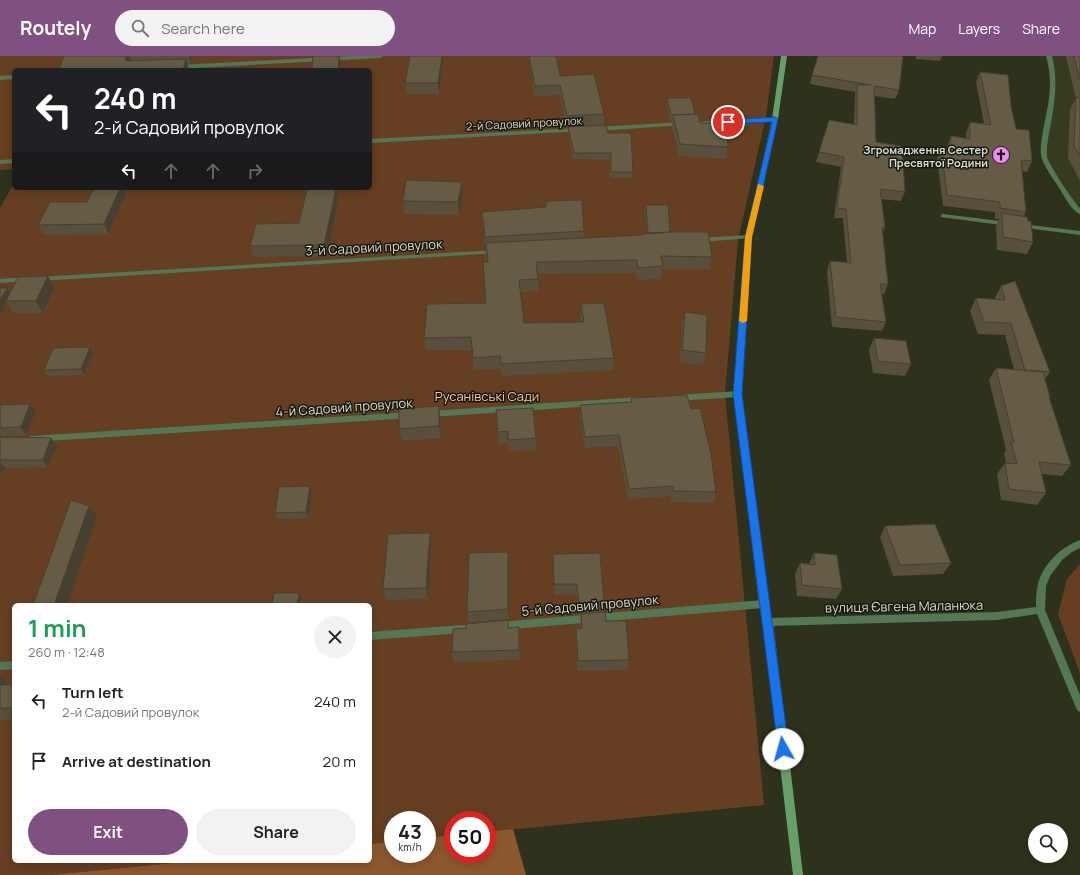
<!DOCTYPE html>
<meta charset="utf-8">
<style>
body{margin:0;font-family:Manrope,sans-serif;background:#f2f2f2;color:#222;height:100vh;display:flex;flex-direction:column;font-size:15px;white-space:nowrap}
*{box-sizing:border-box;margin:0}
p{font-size:13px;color:#767676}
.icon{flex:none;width:22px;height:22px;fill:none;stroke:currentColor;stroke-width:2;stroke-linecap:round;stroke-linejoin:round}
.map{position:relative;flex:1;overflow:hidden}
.panel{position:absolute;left:12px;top:547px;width:360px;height:260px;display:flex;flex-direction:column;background:#fff;border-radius:6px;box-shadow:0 2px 10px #0003}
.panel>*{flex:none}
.guide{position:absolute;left:12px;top:12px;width:360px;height:122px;border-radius:6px;box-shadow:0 2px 10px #0003;background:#202124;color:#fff;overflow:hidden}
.fabs{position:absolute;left:1028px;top:767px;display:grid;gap:8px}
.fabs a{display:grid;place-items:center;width:40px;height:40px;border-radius:50%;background:#fff;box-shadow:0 2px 10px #0003;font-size:20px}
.speed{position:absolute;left:384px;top:755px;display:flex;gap:8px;font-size:20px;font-weight:700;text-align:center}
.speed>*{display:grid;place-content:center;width:52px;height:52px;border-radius:50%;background:#fff;box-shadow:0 2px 10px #0003;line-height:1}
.speed small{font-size:10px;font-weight:400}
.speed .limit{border:6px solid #d22;background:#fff;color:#111}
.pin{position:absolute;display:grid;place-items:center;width:34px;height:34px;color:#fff;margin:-17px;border:2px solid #fff;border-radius:50%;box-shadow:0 1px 4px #0007}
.me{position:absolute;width:44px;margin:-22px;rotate:353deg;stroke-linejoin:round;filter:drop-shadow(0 0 3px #0008)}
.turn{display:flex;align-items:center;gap:14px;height:84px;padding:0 16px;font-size:18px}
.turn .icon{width:52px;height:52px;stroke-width:2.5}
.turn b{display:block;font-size:28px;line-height:34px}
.lanes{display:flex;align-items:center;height:38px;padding:0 16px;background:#0003;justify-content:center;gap:20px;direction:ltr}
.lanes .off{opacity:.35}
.round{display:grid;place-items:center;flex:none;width:42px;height:42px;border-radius:21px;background:#f2f2f2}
.overview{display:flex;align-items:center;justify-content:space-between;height:68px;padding:0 16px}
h1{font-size:24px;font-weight:700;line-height:30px;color:#1e9e55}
.button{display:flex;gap:8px;margin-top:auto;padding:8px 16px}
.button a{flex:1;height:46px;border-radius:24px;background:#805180;color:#fff;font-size:16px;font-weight:700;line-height:46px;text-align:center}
.button a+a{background:#f2f2f2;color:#222}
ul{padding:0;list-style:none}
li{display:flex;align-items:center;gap:12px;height:60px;padding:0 16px}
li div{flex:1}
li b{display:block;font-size:15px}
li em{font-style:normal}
header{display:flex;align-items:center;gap:24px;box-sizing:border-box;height:56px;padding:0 20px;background:#805180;color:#fff}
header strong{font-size:19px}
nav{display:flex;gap:22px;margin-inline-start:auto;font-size:14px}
.search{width:280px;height:36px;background:#f2f2f2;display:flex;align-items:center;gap:10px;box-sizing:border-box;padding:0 14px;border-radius:22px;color:#767676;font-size:15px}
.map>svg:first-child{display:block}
.built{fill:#363a1e}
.green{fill:#663f22}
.forest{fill:#8e582f}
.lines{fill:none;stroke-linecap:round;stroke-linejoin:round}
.lane{fill:#547854;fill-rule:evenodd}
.street{fill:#547854;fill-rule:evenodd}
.secondary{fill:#66a068;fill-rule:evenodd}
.wall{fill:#584f3c}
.shaded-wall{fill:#474031}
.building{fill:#665c46;stroke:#474031}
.route{fill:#1a73e8;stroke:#114b97}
.slow{fill:#f59e0b}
.labels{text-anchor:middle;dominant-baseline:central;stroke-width:3;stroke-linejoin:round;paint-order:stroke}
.far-street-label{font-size:11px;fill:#dadccf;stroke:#16180e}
.far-poi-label{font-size:11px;font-weight:bold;fill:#dadccf;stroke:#16180e;text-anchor:end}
.street-label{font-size:13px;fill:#dadccf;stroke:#16180e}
.park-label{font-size:13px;fill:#f6c5a3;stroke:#16180e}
</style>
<header>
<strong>Routely</strong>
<div class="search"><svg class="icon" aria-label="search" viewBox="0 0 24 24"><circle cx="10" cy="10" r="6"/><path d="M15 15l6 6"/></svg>Search here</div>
<nav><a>Map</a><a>Layers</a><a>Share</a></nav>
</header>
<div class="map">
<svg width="1080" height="819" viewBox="0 0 1080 819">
<rect width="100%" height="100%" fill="#2e311b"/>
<path class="built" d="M1049,0H1080V149L1071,147L1044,99L1052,35Z"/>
<g class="green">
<path d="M0,0H774L766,60L738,184L725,338L764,749L487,776V764H453V779L427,782V764H393V785L370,788V549H14V805H193L51,819H0V152L14,127V132H370V14H14V113L0,114Z"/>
<path d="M1080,508V617L1058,558L1067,523Z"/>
</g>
<path class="forest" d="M513,773L526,819H51L193,805H370V788L393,785V798H427V782L453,779V798H487V776Z"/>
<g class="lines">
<g class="lane">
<path d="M943,158L1008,166L1011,168L1008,170L941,161V159Z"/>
<path d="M1021,168L1080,175V179L1019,171V169Z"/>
</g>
<g class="street">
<path d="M352,0H383L380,2L178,13L175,11L178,9Z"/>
<path d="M1046,0H1052C1058,23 1055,44 1051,67C1049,78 1046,90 1047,101C1049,109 1073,145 1080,152V158C1071,154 1066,143 1061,135C1055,125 1046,114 1042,103C1038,91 1046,62 1048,49C1051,32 1051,17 1046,0Z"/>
<path d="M14,19V23L0,24V20Z"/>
<path d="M775,61L777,62V64L696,70L693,68L696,66Z"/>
<path d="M683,66L685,67V69L596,75L593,73L596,71Z"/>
<path d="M579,72L581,73V75L370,87V83Z"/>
<path d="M14,103V107L0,108V104Z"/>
<path d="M749,179L751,180V182L700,186L697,184L700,182Z"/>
<path d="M496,194L498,195V197L39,225L36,223L39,221Z"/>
<path d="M27,221H29V225L0,227V223Z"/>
<path d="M738,335L742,338L738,341L677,345L673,342L677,339Z"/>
<path d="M640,341L644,344L640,347L430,361L426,358L430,355Z"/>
<path d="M410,356L414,359L410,362L31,386L27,383L31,380Z"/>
<path d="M1080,484V492L1072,496L1062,504L1050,520L1046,530L1045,554L1080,639V656L1077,654L1037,558L997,564L768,570L765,569L763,566L765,563L768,562L997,556L1036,551C1036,543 1036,536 1038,528C1043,508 1061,491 1080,484Z"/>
<path d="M763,544L766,545L767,548L766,551L763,552L498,574L495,573L493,570L495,567L498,566Z"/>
<path d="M477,568L480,569L482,572L480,575L477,576L370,584V576Z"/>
<path d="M14,605V613L0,614V606Z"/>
</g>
<path class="secondary" d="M781,0H787L778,63L752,181L742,338L767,548L773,566L803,819H793L763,566L759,548L734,338L746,181L772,63Z"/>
</g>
<g class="wall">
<path d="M64,0H193L191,7L187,8L189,14H59Z"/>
<path d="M410,0H443V6L439,38H407L405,27Z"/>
<path d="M528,0H556L560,20L604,58V69L566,71L560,39L535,41Z"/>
<path d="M916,0H942L940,5L916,3Z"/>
<path d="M1066,0H1080V125L1068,102L1070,53L1076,43Z"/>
<path d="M980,16L1011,50L1016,73L1032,105L1027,116L1022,115L1026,156L1024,160L1028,165L1033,186L1027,198L997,194L996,170L999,163H995V156L943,150L937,103L941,92L946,93L947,91L951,80L966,83V77L970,66L984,68L976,26Z"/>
<path d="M812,19L899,34L895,43L875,40L876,86L905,136L901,145L881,143L885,171L883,176L888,228L884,238H882L886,266L882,275L832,271L827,215L830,205L847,206L843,162H834L841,111L816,106L819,96L854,69L855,39V36L810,28Z"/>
<path d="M667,42L695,58L700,67L728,91L726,103L679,100L672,71L673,65H670L666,48Z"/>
<path d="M568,71L608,77L633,116L632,122H610V104L573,103L568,77Z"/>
<path d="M94,132H123L126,138L108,178L44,179L38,169L87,146Z"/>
<path d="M336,133L338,144L327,200L253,201L250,190L299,167Z"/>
<path d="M463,138L459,159L404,158L403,145Z"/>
<path d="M546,145L584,175V182L642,179V178L647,177L645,155L646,149L670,176L712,201L710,213H662L661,223L637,224L635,217L538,218V235L520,236L524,267L581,266L580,261L581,248L614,302L613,314L501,320V313L474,314L472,294H426L424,282L486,247L487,206L483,168L482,156L546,151Z"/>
<path d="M1001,230L1050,316L1045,323L1050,341L1049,343L1071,409L1062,420L1042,418L1046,437L1037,449L1001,444L997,418L1005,407H1006L1004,397L1006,394L989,324L996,312L1014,314L1005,279L978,278L970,255L976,242L995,243V242Z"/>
<path d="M0,232L10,237L54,232L43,257H13L6,246L0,260Z"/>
<path d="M685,256L706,297L703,309L680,306L682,268Z"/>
<path d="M874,282L911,308L905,320L873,317L869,294Z"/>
<path d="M93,297L84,319L48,320L44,314Z"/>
<path d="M631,342L691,353L716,436L713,447L671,446V440L628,443L618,390L585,392L580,360V349L631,346Z"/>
<path d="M0,350L36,356L26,379L0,380Z"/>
<path d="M496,354L536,382V394L509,395L508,387L498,388Z"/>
<path d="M440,362L441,382L402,385L399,373Z"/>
<path d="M0,381L51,382L57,390L48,411L5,412L2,418H0Z"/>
<path d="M312,436L308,462L277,463L275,457Z"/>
<path d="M885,470L951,507L943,518L893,520L880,481Z"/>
<path d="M431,488L428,543L386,544L383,533Z"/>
<path d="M814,497L842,533L836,543L797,540L795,518L800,507L809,508Z"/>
<path d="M553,498L604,545L603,556L579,558L577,538L554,539Z"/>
<path d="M509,507V563L468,566L467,556Z"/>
<path d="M581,558L606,565L629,604L627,614L577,615L576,582V573L580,572Z"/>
<path d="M519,571L520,604L454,606L452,596L509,572Z"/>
<path d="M0,620L6,625L4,629H14V663L0,664Z"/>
</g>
<g class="shaded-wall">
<path d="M129,0L133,10L129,13L125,2Z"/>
<path d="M189,0H193L191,7Z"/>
<path d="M339,0L341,7L340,14H338Z"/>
<path d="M442,0H443V6L439,38L438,27Z"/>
<path d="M186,3L189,14H183Z"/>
<path d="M462,126L463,138L459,159L458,146Z"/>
<path d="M120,132H123L126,138L108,178L104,168Z"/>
<path d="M336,133L338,144L327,200L324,189Z"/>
<path d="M48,220L54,232L43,257L36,245Z"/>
<path d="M7,232L10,238L6,245V246L0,260V245Z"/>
<path d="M90,291L93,297L84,319L81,313Z"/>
<path d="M30,348L36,356L26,379L21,371Z"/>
<path d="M439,350L440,362L441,382L439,370Z"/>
<path d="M51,382L57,390L48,411L43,404Z"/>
<path d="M0,406L5,412L2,418L0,415Z"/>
<path d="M310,430L312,436L308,462L306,456Z"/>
<path d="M89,450L97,461L67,549H54Z"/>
<path d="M430,477L431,488L428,543L426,532Z"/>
<path d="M508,496L509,507V563L508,553Z"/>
<path d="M299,537L301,542L300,549H297Z"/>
<path d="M0,620L6,625L0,641Z"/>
</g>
<g class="building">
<path d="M64,0H128L125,2L126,5L186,3L183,14H59Z"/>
<path d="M313,0H339L338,14H312Z"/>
<path d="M410,0H442L438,27H405Z"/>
<path d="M529,0H556L560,20L594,18L604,58L567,60L560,29L535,30Z"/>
<path d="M818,0H903L899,34L874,30L876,86L902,90L905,136L880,133L885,171H882L888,228H880L886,266L836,261L830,205L851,207L846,153L837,152L844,101L819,96L829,64L857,69V29H871L812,19Z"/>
<path d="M1074,0H1080V24Z"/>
<path d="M980,16L1008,19L1011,50L1016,73L1029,74L1032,105L1021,104L1026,156L1000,152V146L947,139L941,92L950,93L951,80L970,83V66L991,69Z"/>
<path d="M667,42H691L695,58L671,59Z"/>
<path d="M1076,42H1080V100L1074,90Z"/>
<path d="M698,58L700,67L727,68L728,91L680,88L673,59Z"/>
<path d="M606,69L608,77H631L633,116H611V97H574L568,71Z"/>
<path d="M406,124L462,126L458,146L403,145Z"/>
<path d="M94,132H120L104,168L38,169L50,146H87Z"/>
<path d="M307,133H336L324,189L250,190L256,168L299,167Z"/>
<path d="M582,144L584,175L485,181L482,156L546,151V145Z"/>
<path d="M646,149H668L670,176L648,177Z"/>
<path d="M1002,157L1027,161L1028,165H1031L1033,186L1003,181Z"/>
<path d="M672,176H708L712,201L661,200L663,210L638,212L637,204L536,206L538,223L519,224L524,267L584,266L581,248L604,247L614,302L501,308L500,300L473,302L471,281L424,282L427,248L486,247L483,206H488L486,187L642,179V178Z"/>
<path d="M48,220L36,245H6L18,221Z"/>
<path d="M1015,225L1050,316L1025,314L1011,267L984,266L976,242L1005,244L1001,230Z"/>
<path d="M0,232H7L0,245Z"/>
<path d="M685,256L707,259L706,297L682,294Z"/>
<path d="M874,282L906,285L911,308L878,305Z"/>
<path d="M90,291L81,313L44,314L53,292Z"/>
<path d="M996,312L1043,316L1050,341H1049L1071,409L1039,406L1046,437L1009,433L1005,407L1017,408L1011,386H1014Z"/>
<path d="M687,339L691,353L700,352L711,398L716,436L673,435V430L629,433L619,379L585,381L580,349L632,346L631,342Z"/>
<path d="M30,348L21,371L0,372V349Z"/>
<path d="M439,350V370L399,373V353Z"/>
<path d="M533,352L536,382L508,384V375L498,376L496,354Z"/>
<path d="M0,381L51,382L43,404H0Z"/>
<path d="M310,430L306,456L275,457L279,431Z"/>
<path d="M71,444L89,450L54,549H33Z"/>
<path d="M935,468L951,507L900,509L885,470Z"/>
<path d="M430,477L426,532L383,533L388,478Z"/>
<path d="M508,496V553L467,556L469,497Z"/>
<path d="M600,497L604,545L579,547L577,528H554L553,498Z"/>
<path d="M814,497L837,499L842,533L802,529L800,507L815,509Z"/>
<path d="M274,537H299L297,549H272Z"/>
<path d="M605,556L606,565H626L629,604L578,605L576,573L582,572L581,558Z"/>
<path d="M508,564V572L519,571V594L452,596L453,573L466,572V568Z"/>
<rect x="0" y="629" width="14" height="23"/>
</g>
<path class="route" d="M775,61L778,63L752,181L742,338L789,693L787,697L783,698L779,697L778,693L733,338L745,181L772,66L728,68L725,66L728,64Z"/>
<path class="slow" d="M758,128L764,130L752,181L747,265L743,267L739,265L745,181Z"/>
<defs>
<g id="church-disc" transform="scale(0.9)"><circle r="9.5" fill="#f28af3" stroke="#16180e"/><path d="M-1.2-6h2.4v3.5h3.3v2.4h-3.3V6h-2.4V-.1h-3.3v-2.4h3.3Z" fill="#111"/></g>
</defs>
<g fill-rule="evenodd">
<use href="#church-disc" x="1001" y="99"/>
</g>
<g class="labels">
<g class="far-street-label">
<text transform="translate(524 67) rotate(-3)">2-й Садовий провулок</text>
</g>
<g class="far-poi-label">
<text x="988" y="93">Згромадження Сестер<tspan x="988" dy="13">Пресвятої Родини</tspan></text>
</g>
<g class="street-label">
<text transform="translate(374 191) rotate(-3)">3-й Садовий провулок</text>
<text transform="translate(344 351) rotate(-4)">4-й Садовий провулок</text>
<text transform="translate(590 549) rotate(-5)">5-й Садовий провулок</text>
<text transform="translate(904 550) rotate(-1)">вулиця Євгена Маланюка</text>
</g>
<g class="park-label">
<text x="487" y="340">Русанівські Сади</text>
</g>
</g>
</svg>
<div class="fabs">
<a><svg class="icon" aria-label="search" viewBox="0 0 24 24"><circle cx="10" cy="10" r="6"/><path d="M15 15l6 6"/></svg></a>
</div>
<div class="speed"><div>43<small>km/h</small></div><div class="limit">50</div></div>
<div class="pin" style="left:728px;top:66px;background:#d93025"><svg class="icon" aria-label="arrive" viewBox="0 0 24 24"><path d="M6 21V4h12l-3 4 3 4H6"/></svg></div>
<svg class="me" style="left:783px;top:693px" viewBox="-20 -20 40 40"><circle r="19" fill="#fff"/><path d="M0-13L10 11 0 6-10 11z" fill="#1a73e8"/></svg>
<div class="guide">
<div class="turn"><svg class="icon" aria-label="left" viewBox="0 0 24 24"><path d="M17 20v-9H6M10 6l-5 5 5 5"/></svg><div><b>240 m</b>2-й Садовий провулок</div></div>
<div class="lanes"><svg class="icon" aria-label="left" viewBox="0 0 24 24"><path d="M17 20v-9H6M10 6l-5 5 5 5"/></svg><svg class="icon off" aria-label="ahead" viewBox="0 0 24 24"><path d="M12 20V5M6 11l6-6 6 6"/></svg><svg class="icon off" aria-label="ahead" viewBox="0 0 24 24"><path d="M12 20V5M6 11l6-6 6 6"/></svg><svg class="icon off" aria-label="right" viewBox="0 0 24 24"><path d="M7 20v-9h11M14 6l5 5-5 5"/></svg></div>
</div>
<section class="panel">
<div class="overview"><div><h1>1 min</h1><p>260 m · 12:48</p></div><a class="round"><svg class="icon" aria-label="close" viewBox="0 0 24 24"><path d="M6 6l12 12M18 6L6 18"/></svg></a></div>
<ul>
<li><svg class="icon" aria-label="left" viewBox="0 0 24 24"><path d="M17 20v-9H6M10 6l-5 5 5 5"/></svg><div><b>Turn left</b><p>2-й Садовий провулок</p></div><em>240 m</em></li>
<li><svg class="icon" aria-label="arrive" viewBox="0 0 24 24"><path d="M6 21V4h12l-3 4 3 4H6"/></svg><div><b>Arrive at destination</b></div><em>20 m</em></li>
</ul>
<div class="button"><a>Exit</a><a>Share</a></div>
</section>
</div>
